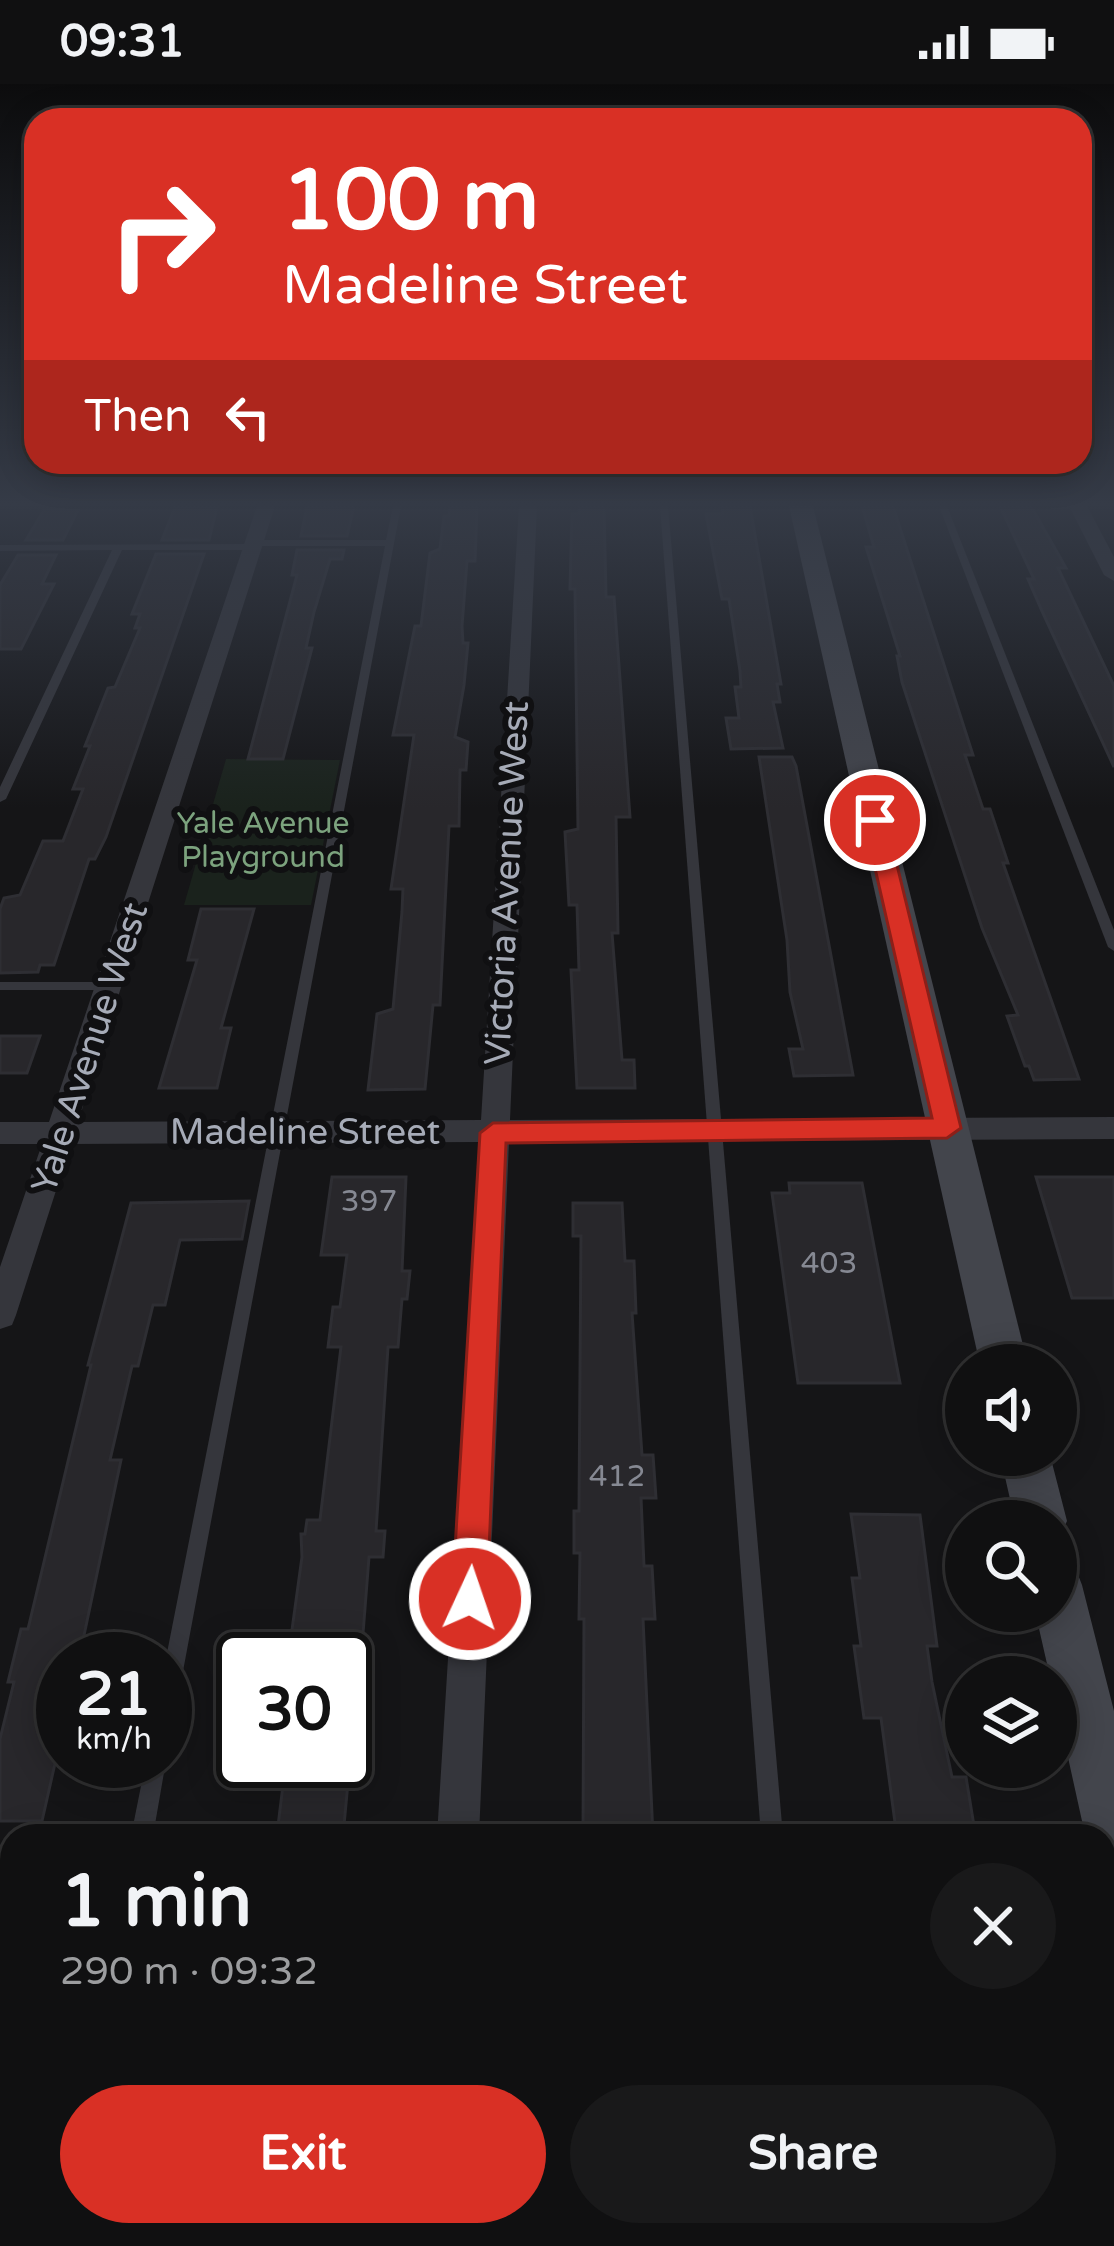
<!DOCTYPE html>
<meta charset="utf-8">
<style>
body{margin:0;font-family:"Varela Round",sans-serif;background:#19191a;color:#f1f3f6;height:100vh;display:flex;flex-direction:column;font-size:45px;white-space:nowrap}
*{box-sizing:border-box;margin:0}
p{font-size:39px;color:#9c9d9f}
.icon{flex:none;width:66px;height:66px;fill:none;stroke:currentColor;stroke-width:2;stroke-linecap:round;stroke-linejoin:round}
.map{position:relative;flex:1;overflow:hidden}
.drawer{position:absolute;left:0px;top:1740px;width:1116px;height:423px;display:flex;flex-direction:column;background:#101011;border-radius:36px 36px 0 0;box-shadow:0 6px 30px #0003,0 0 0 3px #303031}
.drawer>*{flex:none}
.banner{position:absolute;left:24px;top:24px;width:1068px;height:366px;border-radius:36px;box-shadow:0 6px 30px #0003,0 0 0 3px #303031;background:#d93025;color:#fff;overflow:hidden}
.buttons{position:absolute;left:945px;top:1260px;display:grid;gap:24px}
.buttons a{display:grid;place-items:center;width:132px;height:132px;border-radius:50%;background:#101011;box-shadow:0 6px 30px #0003,0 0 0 3px #303031;font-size:60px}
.speed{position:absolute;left:36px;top:1548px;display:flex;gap:24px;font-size:60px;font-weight:700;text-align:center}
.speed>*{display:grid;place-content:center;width:156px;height:156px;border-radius:50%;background:#101011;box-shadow:0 6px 30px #0003,0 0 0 3px #303031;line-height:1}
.speed small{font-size:30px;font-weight:400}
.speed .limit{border:6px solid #111;border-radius:18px;background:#fff;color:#111}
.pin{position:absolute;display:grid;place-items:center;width:102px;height:102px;color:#fff;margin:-51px;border:6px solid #fff;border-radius:50%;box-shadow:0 3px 12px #0007}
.me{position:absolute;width:132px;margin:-66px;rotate:3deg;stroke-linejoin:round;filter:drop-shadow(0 0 9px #0008)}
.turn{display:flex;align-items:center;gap:42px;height:252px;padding:0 60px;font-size:54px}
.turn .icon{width:156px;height:156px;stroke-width:2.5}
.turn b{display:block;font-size:84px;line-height:102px}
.then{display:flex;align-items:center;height:114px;padding:0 60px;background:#0003;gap:24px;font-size:45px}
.round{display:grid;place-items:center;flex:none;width:126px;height:126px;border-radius:63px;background:#19191a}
.head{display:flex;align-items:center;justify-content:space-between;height:204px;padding:0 60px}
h1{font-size:72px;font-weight:700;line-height:90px}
.primary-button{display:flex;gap:24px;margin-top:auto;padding:24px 60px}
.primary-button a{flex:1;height:138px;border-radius:72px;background:#d93025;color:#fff;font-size:48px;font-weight:700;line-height:138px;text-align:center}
.primary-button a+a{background:#19191a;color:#f1f3f6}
.status{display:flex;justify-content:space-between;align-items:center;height:84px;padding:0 60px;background:#101011;direction:ltr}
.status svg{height:33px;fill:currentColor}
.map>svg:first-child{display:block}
.green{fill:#1a221c}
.building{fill:#28272b;stroke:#2e2e33;stroke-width:3}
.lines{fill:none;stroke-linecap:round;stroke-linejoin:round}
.lane{fill:#35363c;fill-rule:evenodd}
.street{fill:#35363c;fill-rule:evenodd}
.secondary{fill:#43454c;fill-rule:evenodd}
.route{fill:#d93025;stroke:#8d1f18;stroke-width:3}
.labels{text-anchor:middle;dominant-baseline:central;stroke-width:12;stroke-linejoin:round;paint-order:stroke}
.far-park-label{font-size:30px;fill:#7ca37e;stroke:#101012}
.number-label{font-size:30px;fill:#868993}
.street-label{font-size:36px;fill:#a6abb7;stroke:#101012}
</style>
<div class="status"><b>09:31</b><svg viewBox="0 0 49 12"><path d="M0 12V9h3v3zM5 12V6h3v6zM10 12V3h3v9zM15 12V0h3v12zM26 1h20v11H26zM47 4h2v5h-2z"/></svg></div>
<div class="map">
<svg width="1114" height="2162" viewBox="0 0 1114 2162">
<rect width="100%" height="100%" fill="#151517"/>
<path class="green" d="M226,675L340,676L311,821H184Z"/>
<g class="building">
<path d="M307,422H354L347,452H301Z"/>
<path d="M450,422H477L475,477H467L462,542L463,559H468L464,601L455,653L468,658L466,686H460L459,742H449L440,921H433L425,1005L368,1006L377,930L393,925L402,828L403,805H391L414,651H393L415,542H421L430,469L440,465L444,432H449Z"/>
<path d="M579,422H604L606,513H614L630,733H616L618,849H612L622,976H634L635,1004H577L571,886H579L577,821H569L565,748L578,745L575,505H570L572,430H579Z"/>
<path d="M722,422H750L781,600H777L780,618H773L783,664L731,665L726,634H739L735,603H741L740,587L729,515H722L706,430H723Z"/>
<path d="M862,422H893L973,671H965L983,725H990L1008,779H1003L1079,995L1034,996L1029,982H1025L1007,932L1018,931L982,844L902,598L897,572H900L866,463H874Z"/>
<path d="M1000,422H1031L1066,484H1058L1114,602V683L1042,527L1028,495H1034Z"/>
<path d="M175,423H217L209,456H162Z"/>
<path d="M44,426H78L63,456H26Z"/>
<path d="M297,466H344L342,475H330L314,528L306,564H312L283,675H248L297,491H292Z"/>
<path d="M156,470H204L106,753L95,775H89L54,881H40L38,888L0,889V825L4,814L20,811L43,757H63L83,705H73L90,662H85L108,604L115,603L140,544H135L140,530H132Z"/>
<path d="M18,471H56L42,500H54L21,565H0V501Z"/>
<path d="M759,673H792L796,682L853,991L794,992L789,965H803L790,908L787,856Z"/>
<path d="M201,825H254L221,944H231L225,969L217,1004H159L197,876H188Z"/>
<path d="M0,952H40L27,989H0Z"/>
<path d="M332,1093H406L402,1187H410L407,1215H402L398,1263H388L376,1447H385L383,1473H369L361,1575H288L302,1473L301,1450H305L307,1436H320L341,1263H328L333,1223H340L347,1171H321Z"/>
<path d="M1036,1093H1114V1214H1072Z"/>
<path d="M789,1099H862L900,1299H798L772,1109H790Z"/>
<path d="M249,1117L242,1155L180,1156L165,1221H153L138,1282H132L110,1376H121L79,1575H63V1644L42,1737H0V1655L14,1598H8L21,1545H28L91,1281H88L131,1119Z"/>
<path d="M573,1119H622L625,1177H634L636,1229H632L642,1371H653L656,1414H641L644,1482H652L655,1535H643L653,1752H583L584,1535H579L580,1469H574V1427H579L581,1152H573Z"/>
<path d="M851,1430L920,1431L937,1562H927L932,1598L952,1693H966L975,1748L896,1746L881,1634H864L854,1562H861L852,1494H860Z"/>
<path d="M286,1677H350L344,1741L278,1742Z"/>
</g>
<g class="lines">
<g class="lane">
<path d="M393,422H401L175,1630L172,1637L165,1640V1579L385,462H256L252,466H122L6,715L0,718V703L112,466L0,467V461L250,460L254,456H386Z"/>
<path d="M660,422H668L783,1752H761Z"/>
<path d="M939,422H947L1114,846V867L1108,863Z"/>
<path d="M0,898H112L119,902L112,906H0Z"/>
<path d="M165,1674L166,1677L153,1752H131L146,1677H165Z"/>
<path d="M55,2151H79L78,2162H52Z"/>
<path d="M794,2151H818L820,2162H794Z"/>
</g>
<g class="street">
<path d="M257,422H275L78,1038L481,1036L519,422H537L510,1036L1114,1033V1055L509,1058L479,1752H437L480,1058L71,1060L16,1231L12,1241L0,1245V1183L42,1060H0V1038H49Z"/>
<path d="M1069,422H1087L1114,473V497L1104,491Z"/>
<path d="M414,2151H464L463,2162H413Z"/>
</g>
<g class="secondary">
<path d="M789,422H813L1028,1281H980Z"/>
<path d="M1000,1371H1050L1067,1437L1059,1454L1056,1437H1015Z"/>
<path d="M1056,1476L1075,1483L1082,1501L1114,1627V1776L1104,1772V1752H1087L1084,1746L1056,1619V1593H1050L1035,1527H1056Z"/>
</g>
</g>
<linearGradient id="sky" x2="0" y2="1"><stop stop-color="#0c0c0d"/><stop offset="0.58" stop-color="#353b47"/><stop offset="1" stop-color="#353b47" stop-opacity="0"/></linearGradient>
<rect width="1114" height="724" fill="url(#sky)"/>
<path class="route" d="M875,729L886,736L961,1044L947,1054L506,1059L487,1515L482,1527L470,1532L458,1527L452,1515L480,1049L493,1039L932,1034L864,736Z"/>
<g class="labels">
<g class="far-park-label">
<text x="263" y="739">Yale Avenue<tspan x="263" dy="34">Playground</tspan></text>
</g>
<g class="number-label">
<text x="369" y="1117">397</text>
<text x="829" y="1179">403</text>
<text x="617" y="1392">412</text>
</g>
<g class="street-label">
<text transform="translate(507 799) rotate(-87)">Victoria Avenue West</text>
<text transform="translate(90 964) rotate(-72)">Yale Avenue West</text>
<text x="305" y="1048">Madeline Street</text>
</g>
</g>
</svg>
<div class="buttons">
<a><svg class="icon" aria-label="sound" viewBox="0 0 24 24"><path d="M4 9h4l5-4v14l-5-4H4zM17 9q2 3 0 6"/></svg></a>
<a><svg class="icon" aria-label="search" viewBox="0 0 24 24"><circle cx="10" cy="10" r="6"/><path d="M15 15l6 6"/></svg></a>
<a><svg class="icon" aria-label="layers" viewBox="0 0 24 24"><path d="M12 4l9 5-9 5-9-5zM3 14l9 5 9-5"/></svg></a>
</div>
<div class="speed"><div>21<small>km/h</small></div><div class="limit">30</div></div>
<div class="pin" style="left:875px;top:736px;background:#d93025"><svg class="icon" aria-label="arrive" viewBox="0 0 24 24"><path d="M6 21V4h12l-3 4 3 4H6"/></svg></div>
<svg class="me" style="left:470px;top:1515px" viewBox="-20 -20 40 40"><circle r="17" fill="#d93025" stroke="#fff" stroke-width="3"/><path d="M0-11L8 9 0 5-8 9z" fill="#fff"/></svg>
<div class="banner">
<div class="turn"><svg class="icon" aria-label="right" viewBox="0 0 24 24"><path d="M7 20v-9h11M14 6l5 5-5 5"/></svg><div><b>100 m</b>Madeline Street</div></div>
<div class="then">Then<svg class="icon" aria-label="left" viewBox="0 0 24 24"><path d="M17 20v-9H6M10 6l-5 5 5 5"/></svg></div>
</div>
<section class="drawer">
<div class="head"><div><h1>1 min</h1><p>290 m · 09:32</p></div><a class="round"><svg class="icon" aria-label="close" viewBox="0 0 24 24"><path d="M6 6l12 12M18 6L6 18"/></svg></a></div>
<div class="primary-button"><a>Exit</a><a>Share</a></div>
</section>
</div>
